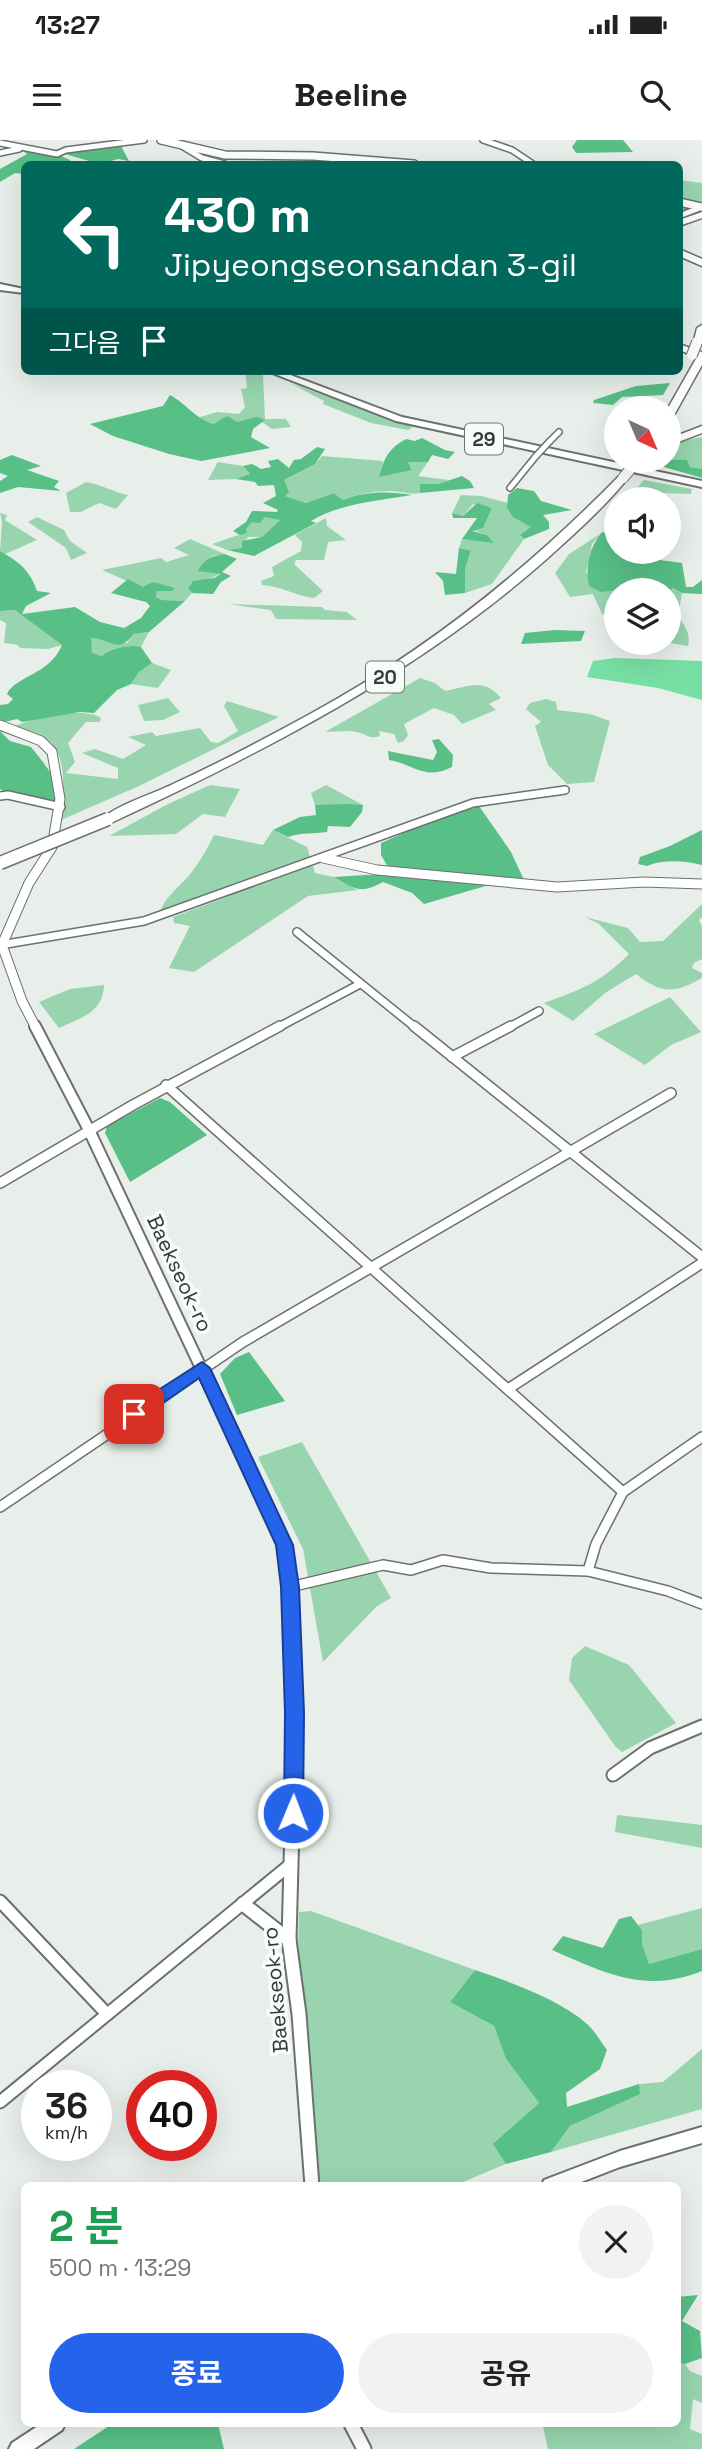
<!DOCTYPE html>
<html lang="ko">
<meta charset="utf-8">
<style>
body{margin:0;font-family:"Space Grotesk","Noto Sans KR",sans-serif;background:#f2f2f2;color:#222;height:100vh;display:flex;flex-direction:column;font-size:26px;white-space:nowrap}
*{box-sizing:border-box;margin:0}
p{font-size:23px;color:#767676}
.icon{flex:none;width:38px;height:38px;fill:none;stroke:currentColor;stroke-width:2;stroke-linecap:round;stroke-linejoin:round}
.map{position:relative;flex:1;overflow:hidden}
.panel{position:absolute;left:21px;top:2042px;width:660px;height:245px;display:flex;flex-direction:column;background:#fff;border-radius:10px;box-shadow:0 7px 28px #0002}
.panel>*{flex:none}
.banner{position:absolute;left:21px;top:21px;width:662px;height:214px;border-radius:10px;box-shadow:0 7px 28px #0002;background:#00695c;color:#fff;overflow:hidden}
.needle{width:46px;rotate:136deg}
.buttons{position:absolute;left:604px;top:256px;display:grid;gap:14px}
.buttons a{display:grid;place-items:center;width:77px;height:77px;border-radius:50%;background:#fff;box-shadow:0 7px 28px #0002;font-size:35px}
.speed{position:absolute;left:21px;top:1930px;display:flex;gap:14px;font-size:35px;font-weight:700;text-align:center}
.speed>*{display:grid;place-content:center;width:91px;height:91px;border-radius:50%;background:#fff;box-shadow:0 7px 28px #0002;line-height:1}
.speed small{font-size:18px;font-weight:400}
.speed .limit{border:10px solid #d22;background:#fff;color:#111}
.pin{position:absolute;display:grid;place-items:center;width:60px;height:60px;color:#fff;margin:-30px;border-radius:14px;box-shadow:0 4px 10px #0006}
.me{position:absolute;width:77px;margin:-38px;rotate:1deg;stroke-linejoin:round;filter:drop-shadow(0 0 5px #0008)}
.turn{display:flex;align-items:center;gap:24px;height:147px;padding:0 28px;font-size:32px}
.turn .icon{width:91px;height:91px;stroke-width:2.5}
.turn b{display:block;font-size:49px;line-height:60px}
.then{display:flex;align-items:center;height:66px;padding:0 28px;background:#0003;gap:14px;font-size:26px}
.round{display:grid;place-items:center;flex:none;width:74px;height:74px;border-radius:37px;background:#f2f2f2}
.headline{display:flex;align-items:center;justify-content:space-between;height:119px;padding:0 28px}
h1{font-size:42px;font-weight:700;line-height:52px;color:#1e9e55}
.cta{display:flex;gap:14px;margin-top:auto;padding:14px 28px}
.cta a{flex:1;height:80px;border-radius:42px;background:#2563eb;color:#fff;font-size:28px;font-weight:700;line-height:80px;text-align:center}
.cta a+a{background:#f2f2f2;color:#222}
.status{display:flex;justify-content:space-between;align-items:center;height:49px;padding:0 35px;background:#fff;direction:ltr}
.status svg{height:19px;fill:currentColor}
header{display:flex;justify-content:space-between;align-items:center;height:91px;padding:0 28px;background:#fff;font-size:32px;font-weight:700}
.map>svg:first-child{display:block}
.green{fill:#98d5af}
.forest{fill:#58bf86}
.water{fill:#78dfa4}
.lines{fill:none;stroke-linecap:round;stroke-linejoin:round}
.minor-far3-casing{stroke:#6b716d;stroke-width:8}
.minor-far2-casing{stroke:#6b716d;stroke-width:10}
.minor-far1-casing{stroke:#6b716d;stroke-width:12}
.minor-casing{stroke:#6b716d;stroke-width:15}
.tertiary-far3-casing{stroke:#6b716d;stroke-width:10}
.tertiary-far2-casing{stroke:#6b716d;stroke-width:11}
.tertiary-far1-casing{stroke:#6b716d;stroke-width:14}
.tertiary-casing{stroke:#6b716d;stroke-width:17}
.secondary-casing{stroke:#6b716d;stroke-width:4}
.trunk-casing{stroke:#6b716d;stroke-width:4}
.motorway-casing{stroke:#6b716d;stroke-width:3}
.minor-far3{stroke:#fff;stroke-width:5}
.minor-far2{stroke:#fff;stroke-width:7}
.minor-far1{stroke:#fff;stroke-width:9}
.minor{stroke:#fff;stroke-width:11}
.tertiary-far3{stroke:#fff;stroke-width:7}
.tertiary-far2{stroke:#fff;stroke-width:9}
.tertiary-far1{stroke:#fff;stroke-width:10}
.tertiary{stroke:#fff;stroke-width:13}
.secondary{fill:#fff;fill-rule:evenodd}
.trunk{fill:#fff;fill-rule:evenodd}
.motorway{fill:#fff;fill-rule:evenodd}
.minor-bridge-casing{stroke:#6b716d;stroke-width:8;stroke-linecap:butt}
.motorway-bridge-far1-casing{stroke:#6b716d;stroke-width:12;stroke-linecap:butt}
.motorway-bridge-casing{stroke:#6b716d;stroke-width:15;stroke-linecap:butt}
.minor-bridge{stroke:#fff;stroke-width:5}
.motorway-bridge-far1{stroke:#fff;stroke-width:10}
.motorway-bridge{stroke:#fff;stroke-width:12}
.route{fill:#2563eb;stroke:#184099;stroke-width:2}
.labels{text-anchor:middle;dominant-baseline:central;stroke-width:7;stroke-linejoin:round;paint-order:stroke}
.shield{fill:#f6fdf8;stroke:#707471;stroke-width:2}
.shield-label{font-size:19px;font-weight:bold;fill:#363937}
.street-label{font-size:21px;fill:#363937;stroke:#f6fdf8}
</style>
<div class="status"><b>13:27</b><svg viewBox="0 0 49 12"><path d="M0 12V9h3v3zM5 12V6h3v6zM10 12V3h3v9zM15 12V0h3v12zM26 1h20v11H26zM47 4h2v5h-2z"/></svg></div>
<header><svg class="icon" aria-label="menu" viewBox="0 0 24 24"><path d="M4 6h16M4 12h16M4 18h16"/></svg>Beeline<svg class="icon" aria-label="search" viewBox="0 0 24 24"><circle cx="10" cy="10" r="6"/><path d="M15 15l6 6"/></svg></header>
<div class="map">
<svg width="702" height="2309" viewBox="0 0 702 2309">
<rect width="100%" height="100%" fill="#e8efea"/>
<g class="green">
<path d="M679,40L702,43V64L679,73Z"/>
<path d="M245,231L263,235L265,279H286L291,287L272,289L262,282L264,280L214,284L197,278L217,272L239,274L245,267L241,249L247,248Z"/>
<path d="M290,243L413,287L408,290L371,283L323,264L324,261Z"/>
<path d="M702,297V329L690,327L687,320H669V309L682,301Z"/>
<path d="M322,316L383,321L379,337L412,329L407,322H428L418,336L449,340L438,344H420V353C409,355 401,351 390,351C376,351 357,354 343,360L334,353L306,363L284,356V340L315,324Z"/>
<path d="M218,322L243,326L250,334L236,339L208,340Z"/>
<path d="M644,340L692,349L691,354L661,353V357H639L637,348Z"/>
<path d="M86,342C101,344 113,352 128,355L116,369L99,363L81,372H70L66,353Z"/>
<path d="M461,355L481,356L508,363L532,387L520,396L524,399L492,444L465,453V429L471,412L459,408L462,399L493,402L487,395L472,390L483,388L492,368L473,364L463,376L452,373Z"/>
<path d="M0,373L7,375L5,380L37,400L5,414L0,411L2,382Z"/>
<path d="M37,377L64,390L70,401L87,413L71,420L66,408L28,382Z"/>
<path d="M265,377L280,378V380L262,397H248L242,408L227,410L212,404L247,392L245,389L252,382Z"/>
<path d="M326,378L327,386L346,400L328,402L324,420H296L294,424L323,451L314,458C296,456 281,446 262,445L261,441L274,436L272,427L301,411L302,402L295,395Z"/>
<path d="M600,394L592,404L586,432L601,452L616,450V474H602L593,454L570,457L555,433L569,414Z"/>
<path d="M190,399L225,414L212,416L199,431L222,433L188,449L192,453L185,461L162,460L156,457L157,451H172L153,442L143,448L102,430L161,418L166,422L189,415L174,408Z"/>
<path d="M673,448L682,453L678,477C685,485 691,495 688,506L664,502H668L669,452Z"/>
<path d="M228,464L322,467L325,470L347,472L357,480L276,479L271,470Z"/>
<path d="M15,470L21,474L62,505L48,509L20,508L18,505L4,503L6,483L0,480V471Z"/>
<path d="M149,492L141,507C130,504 111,508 102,516L91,513V498C104,499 113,504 127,503L134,494Z"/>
<path d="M152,523L171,530L158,548L131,544L139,532Z"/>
<path d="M420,538L435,543L445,551C469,547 483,537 501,558L489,564L496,570L462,584L454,575L434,568L404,584L408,595L404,601L398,603L394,594L379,591L380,596C369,600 367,594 357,592C348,590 335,592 325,592Z"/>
<path d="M168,558L180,572L163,580L144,581L138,565Z"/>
<path d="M546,559L556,562L557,570L590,574L610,581L594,642L567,644L548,625L535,586L541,582L526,569L530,563Z"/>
<path d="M227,561L279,577L139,646L59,681C63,658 70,613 45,598C36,592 23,590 13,587C31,578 84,566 101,578L100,582H86L68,603L75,622L66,633L118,639V628L82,613L95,609L123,619L146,605L128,597L152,592L156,596L200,588L211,602L218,603L238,591L224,566Z"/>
<path d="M210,645L240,649L225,677L203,674L176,694L109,696L168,664Z"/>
<path d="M326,645L363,665H315L311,653Z"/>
<path d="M273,690L307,707L315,733L334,737L358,750L308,756L194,832L169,828L190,786L174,783L173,777L227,757L233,747L160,773C164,757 180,747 190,734C200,722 207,709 214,695L263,705Z"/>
<path d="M702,764V777L699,780L702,786V819L694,823L692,828L702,833V838C673,854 662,854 636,834L605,853L573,881L544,863C582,849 600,843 629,814L599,784L585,777L628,788L640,802L663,801Z"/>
<path d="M104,845C103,873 82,877 59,888L39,862L70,849Z"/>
<path d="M670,857L701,892L671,905L645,925L594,894Z"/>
<path d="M302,1302L391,1458L377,1466L323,1522L303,1409L258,1317Z"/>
<path d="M585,1506L629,1525L676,1583L622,1612L615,1606L569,1540L572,1518Z"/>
<path d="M617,1675L702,1685V1708L615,1692Z"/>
<path d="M702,1768V1809L649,1824L642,1803V1790L638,1785Z"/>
<path d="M311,1771L475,1830L450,1862L494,1886L506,1919L539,1963L494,2004L506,2024L453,2046H320L298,1806L299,1772Z"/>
<path d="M702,1909V1969L551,2012L570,1986L639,1954V1944L663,1942Z"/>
<path d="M677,2223L685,2224L690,2231L702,2236V2263L693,2259L690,2289L702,2294V2309H548L543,2287L535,2284H677Z"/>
</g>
<g class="forest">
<path d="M577,0H623L633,12L576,13L572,7Z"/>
<path d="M120,4L129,21L118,19L100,24L61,13Z"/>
<path d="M28,10L57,14L70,20V24H24V34L15,33L0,42V29L27,14L23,11Z"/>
<path d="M670,243L663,255L622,257L613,265L593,263L594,260L636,246Z"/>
<path d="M170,255C187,264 195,279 214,284L227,276L237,282L257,277L265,280L253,289L251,297L270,308L201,321L169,314L113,296L90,284L163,266Z"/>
<path d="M422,298L445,310L455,312L448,319L432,315L428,322H408L412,330L379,337C384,318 389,308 406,299L415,301Z"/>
<path d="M317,307L325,309L315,324L284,340L289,352L285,356L306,363L334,353L343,360C364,351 390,351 412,355C378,361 341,363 311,381L316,383L254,416L227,410L242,408V401L262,397L280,380L265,377L260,383L252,382L246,389L247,393L240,395L233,391L246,382L252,371L277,372L278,370L263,363L276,356L274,345L258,346L255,342L236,339L250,334L243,326L252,324L261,329L271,327L268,321L278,319L289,328L294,320L301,319Z"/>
<path d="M12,315L41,326L27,330L59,341L54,347L61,351L18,347L0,353V341L8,336L0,333V320Z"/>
<path d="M653,320H687L690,327L702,329V338L650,323Z"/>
<path d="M462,336L470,341L474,348L420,353V344H438Z"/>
<path d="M517,348L534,351L541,361L572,370L543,375L549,382V389L524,399L520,395L531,387L513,377L507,368L508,355Z"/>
<path d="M477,363L492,368L483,388L472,391L487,395L494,403L462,399L477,378H453L452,373L463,376Z"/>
<path d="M602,392L616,395V411H632L638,417L682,423L686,447H693L702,440V454L682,453L673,448L669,452L668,450L643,448L601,452L589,446C585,426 589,408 602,392Z"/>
<path d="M459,408L471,411L465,429V453L445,455L443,441L435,432L456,434Z"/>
<path d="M0,411C19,422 30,430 37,451L51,453L26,466L22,474L75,467L100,482L124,488L141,478L150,466L146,462L111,453L128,439L143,447L153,442L175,448L172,451H157L156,457L162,460L185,461L149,492L134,494C117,515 112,499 91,498L92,513L102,516C111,508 130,504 141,507L152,523L139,532L131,544L117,550L94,573L80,572L22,582L17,579L0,583V565L8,564L13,559L7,554C15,536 50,535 62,505L15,470L0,471Z"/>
<path d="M225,414L237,419L222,432L231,436L221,442L213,454L192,453L188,449L193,441L214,438L221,434L198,431C205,418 212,416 225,414Z"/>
<path d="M555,490L585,491L581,501L521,504L525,493Z"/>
<path d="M0,591L10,601L31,607L43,622L55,639L56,663L8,654L0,649Z"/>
<path d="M439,599L453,615L452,627C424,641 414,624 389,620L388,611L433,620L437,612L432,600Z"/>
<path d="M347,664L363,665L362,672L350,687L328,686L327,692C313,694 302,692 288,697L273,690L300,677L316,675L315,665Z"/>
<path d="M479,666L511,712L524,740L489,745L424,764L412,753L383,742C360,754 357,750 334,737L381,734L388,727L381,715V703L431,681Z"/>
<path d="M702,690V725C686,721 663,719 647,726L638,724L640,717L670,706Z"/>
<path d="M160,958L170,962L207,995L130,1042L105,993L107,986Z"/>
<path d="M249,1212L285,1261L237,1275L220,1234L235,1218Z"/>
<path d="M631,1776L642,1790V1803L649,1824L702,1809V1831C645,1854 605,1833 552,1810L563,1796L603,1808L619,1779Z"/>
<path d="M475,1830C510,1842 559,1859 587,1884C595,1891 601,1902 607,1910L600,1929L566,1953L567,1967L639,1944L640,1954L570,1986L551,2012L506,2024L493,2004L539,1963L506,1919L494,1886L450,1862Z"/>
<path d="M698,2155L682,2181L700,2191L702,2218L685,2224L677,2223V2157Z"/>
<path d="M112,2284H218L224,2309H74Z"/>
</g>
<path class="water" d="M615,518L702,521V560L658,548L587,537L593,521Z"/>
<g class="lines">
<g class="minor-far3-casing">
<g id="minor-far3">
<path d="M483,0L512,10L533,24"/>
<path d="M0,3L57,14L66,10L144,0"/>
<path d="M182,6L202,18L225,24"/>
<path d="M0,13L19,9"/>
<path d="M679,76L702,67"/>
<path d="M550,301L559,292"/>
<path d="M510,348L536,316"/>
</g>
</g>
<g class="minor-far2-casing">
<g id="minor-far2">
<path d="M0,656L8,655L61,667"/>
<path d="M297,792L416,888"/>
<path d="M0,805L144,781L473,663L565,650"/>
<path d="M277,888L360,844"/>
<path d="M508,888L539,871"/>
</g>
</g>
<g class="minor-far1-casing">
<g id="minor-far1">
<path d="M414,886L702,1117"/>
<path d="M452,917L511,886"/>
<path d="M166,945L623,1352"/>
<path d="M0,1043L133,965L280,886"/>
<path d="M508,1249L702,1123"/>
<path d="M0,1367L243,1202L671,953"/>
<path d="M588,1431L596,1404L623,1352L702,1297"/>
<path d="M290,1447L383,1425L411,1430L443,1420L491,1428L588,1431L668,1451L702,1464"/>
</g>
</g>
<g class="minor-casing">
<g id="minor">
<path d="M613,1635L650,1608L702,1586"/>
<path d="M0,1761L106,1873"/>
<path d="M0,1962L291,1724"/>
</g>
</g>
<g class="tertiary-far3-casing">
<g id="tertiary-far3">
<path d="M161,0L225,15L313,16L414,24"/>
<path d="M679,62L702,67"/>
</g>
</g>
<g class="tertiary-far2-casing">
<g id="tertiary-far2">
<path d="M0,585L41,601L52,612L60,659L52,707L29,743L2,805L22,861L36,888"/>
<path d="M323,718L377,730L557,747L644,742L702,744"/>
</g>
</g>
<g class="tertiary-far1-casing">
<path id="tertiary-far1" d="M35,886L88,988L284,1404L290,1447L293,1515"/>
</g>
<g class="tertiary-casing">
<g id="tertiary">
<path d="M293,1513L295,1573L289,1800L299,1874L312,2046"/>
<path d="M243,1764L289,1800"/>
<path d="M351,2284L364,2309"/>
</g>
</g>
<g class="secondary-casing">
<g id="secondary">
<path d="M702,1987V2003L620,2027L571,2046H542L544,2040L620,2011Z"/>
<path d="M41,2284H65L62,2290L34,2309H9L12,2303Z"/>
</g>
</g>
<g class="trunk-casing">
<g id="trunk">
<path d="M0,144L24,149V153L0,150Z"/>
<path d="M267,231H280L402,277L702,341V347L396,281Z"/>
</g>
</g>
<g class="motorway-casing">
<g id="motorway">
<path d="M702,72V78L679,86V80Z"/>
<path d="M679,109L702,119V126L679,116Z"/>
<path d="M702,185V202L693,204L697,188Z"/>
<path d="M679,204L702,212V225L673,277L668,280V268L697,217L679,210Z"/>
<path d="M702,286V293L668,306V299Z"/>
<path d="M619,336L628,338C603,369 571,397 541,424C414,535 265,611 113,682H103L102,679C116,665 153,654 173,644C219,623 264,599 310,574C426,511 527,430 619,336Z"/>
</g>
</g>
<use href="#minor-far3" class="minor-far3"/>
<use href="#minor-far2" class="minor-far2"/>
<use href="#minor-far1" class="minor-far1"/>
<use href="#minor" class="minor"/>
<use href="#tertiary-far3" class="tertiary-far3"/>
<use href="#tertiary-far2" class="tertiary-far2"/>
<use href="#tertiary-far1" class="tertiary-far1"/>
<use href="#tertiary" class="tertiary"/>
<use href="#secondary" class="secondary"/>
<use href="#trunk" class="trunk"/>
<use href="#motorway" class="motorway"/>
<g class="minor-bridge-casing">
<path id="minor-bridge" d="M536,316L550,301"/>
</g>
<g class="motorway-bridge-far1-casing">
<g id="motorway-bridge-far1">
<path d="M692,215L697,202"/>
<path d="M623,338L638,320"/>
</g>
</g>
<g class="motorway-bridge-casing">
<path id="motorway-bridge" d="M0,723L108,679"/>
</g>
<use href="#minor-bridge" class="minor-bridge"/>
<use href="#motorway-bridge-far1" class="motorway-bridge-far1"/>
<use href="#motorway-bridge" class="motorway-bridge"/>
</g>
<path class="route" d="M202,1222L210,1228L293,1405L299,1447L304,1573L303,1673L300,1679L293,1681L287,1679L284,1673L285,1573L281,1447L276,1405L199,1238L140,1279L134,1280L126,1274L129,1269Z"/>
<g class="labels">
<g class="shield">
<rect x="465" y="283.5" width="38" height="31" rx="5"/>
<rect x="366" y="521.5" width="38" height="31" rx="5"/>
</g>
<g class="shield-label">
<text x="484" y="299">29</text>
<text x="385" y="537">20</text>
</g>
<g class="street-label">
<text transform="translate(180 1133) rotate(65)">Baekseok-ro</text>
<text transform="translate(275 1850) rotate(-95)">Baekseok-ro</text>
</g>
</g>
</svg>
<div class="buttons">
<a><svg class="needle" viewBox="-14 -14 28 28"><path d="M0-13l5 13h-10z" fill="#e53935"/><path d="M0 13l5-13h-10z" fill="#767676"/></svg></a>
<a><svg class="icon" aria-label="sound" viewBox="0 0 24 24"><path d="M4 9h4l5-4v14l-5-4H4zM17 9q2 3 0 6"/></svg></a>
<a><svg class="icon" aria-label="layers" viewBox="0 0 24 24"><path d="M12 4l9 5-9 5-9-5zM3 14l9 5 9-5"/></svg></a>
</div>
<div class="speed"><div>36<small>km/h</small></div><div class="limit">40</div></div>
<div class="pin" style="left:134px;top:1274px;background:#d93025"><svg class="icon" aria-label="arrive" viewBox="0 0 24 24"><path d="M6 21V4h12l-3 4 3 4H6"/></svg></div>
<svg class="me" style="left:293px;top:1673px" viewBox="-20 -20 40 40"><circle r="17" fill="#2563eb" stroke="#fff" stroke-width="3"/><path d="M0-11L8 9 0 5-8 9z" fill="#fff"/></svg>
<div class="banner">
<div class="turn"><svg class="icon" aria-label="left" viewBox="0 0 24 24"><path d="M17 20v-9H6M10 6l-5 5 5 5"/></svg><div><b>430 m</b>Jipyeongseonsandan 3-gil</div></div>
<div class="then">그다음<svg class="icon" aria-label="arrive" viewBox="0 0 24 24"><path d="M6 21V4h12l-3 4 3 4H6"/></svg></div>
</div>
<section class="panel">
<div class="headline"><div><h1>2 분</h1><p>500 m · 13:29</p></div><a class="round"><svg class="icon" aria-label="close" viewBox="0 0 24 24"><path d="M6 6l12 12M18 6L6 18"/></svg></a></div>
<div class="cta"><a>종료</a><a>공유</a></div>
</section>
</div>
